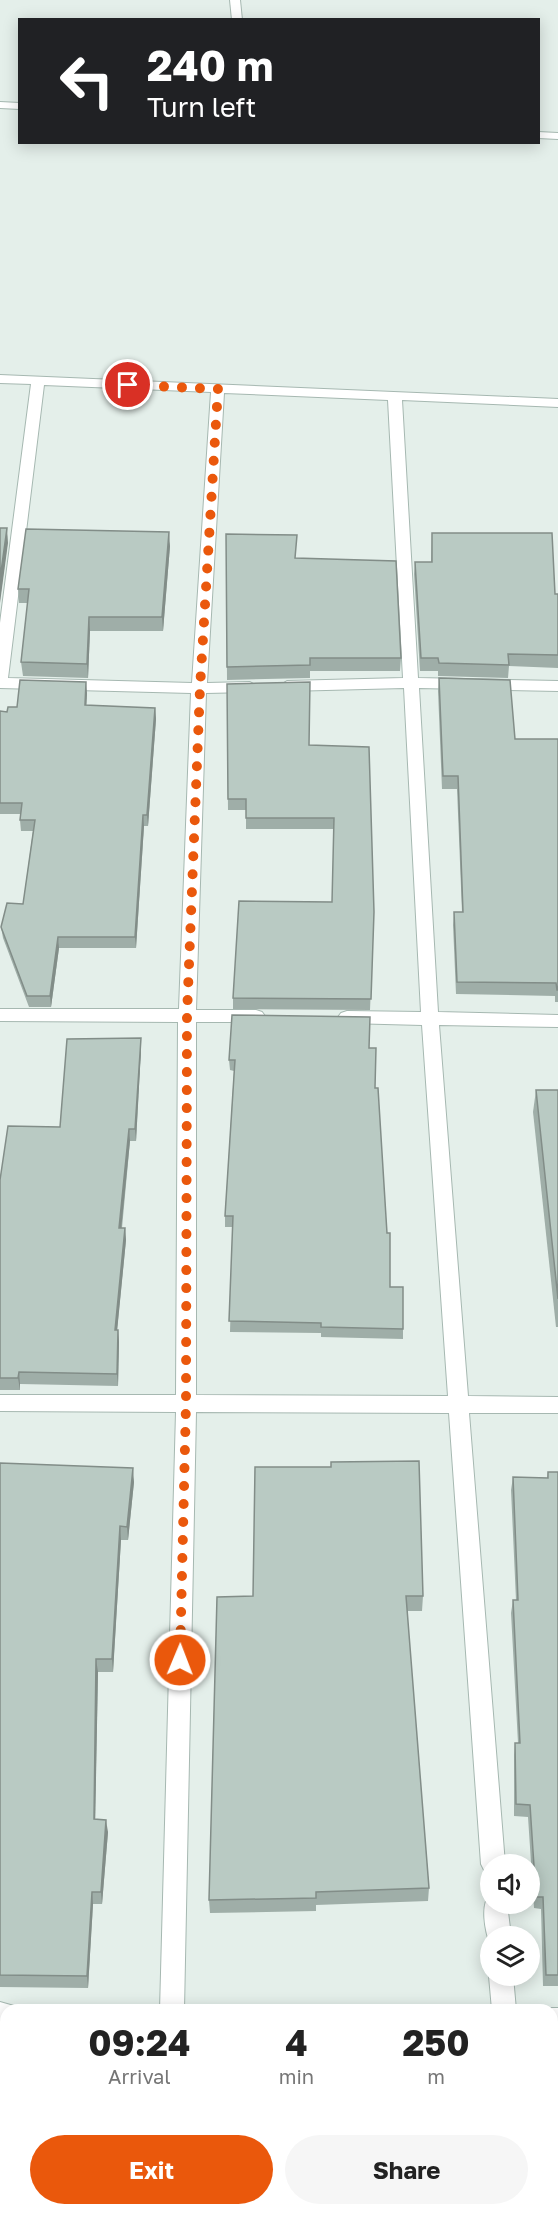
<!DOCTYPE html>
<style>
body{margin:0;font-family:"Golos Text",sans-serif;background:#f6f6f6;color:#222;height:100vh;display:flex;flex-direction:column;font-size:22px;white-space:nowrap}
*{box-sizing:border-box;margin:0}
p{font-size:20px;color:#767676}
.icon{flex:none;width:33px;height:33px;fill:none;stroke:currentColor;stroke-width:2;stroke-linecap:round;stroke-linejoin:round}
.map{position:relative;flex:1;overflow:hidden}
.side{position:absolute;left:0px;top:2004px;width:558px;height:212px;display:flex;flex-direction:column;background:#fff;border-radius:18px 18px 0 0;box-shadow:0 3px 15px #0003}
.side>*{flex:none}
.banner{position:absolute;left:18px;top:18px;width:522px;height:126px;border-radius:0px;box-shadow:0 3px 15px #0003;background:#202124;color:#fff;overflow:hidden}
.fabs{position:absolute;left:480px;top:1854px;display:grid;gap:12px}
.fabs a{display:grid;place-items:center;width:60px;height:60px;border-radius:50%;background:#fff;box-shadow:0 3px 15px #0003;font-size:30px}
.pin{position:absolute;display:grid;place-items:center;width:51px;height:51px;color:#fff;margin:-26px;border:3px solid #fff;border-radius:50%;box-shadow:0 2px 6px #0007}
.me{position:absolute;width:66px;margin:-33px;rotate:1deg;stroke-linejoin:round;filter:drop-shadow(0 0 4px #0008)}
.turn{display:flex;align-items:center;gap:21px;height:126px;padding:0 30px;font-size:27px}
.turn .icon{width:78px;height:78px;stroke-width:2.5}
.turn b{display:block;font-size:42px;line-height:51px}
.eta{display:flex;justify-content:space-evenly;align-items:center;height:102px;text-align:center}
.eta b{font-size:36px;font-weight:700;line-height:42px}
.primary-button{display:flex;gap:12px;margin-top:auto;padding:12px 30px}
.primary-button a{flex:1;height:69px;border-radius:36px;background:#ea580c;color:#fff;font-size:24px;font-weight:700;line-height:69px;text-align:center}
.primary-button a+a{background:#f6f6f6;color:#222}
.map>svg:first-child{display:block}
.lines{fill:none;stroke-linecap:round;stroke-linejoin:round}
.minor-casing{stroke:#a6b8b1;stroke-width:2}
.minor{fill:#fff;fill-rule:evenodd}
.wall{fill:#9faea8}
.shaded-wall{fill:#828d88}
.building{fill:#b9cac3;stroke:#828d88;stroke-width:1.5}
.route{stroke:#ea580c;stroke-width:10;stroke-dasharray:0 18}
</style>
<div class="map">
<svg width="558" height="2215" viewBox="0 0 558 2215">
<rect width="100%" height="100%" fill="#e4efea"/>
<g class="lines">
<g class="minor-casing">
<g id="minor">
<path d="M230,0H240L242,20H232Z"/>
<path d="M0,102L20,103V109L0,108Z"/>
<path d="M538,132L558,133V139L538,138Z"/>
<path d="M0,375L558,399V407L402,400L418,678L558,681V691L419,688L438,1012L558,1015V1027L439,1025L468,1396L558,1397V1413H469L505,1864H490V1874L485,1872L481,1864L449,1413L196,1412L184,2010H160L176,1412L0,1411V1395H176L178,1022L0,1021V1009H179L191,693L0,688V623L31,384L0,383ZM44,385L211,392L192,683L8,678ZM224,393L388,400L403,678L287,681L279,686L287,691L404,688L421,1012L347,1011L341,1013L338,1017L341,1021L347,1023L422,1025L448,1396L196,1395V1022H256L262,1020L265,1016L262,1012L256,1010H196L206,693L250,692L258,687L250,682L207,683Z"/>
<path d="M490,1895V1904H507L511,1936H490V1944C485,1931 480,1904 490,1895Z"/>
<path d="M490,1973V1976H513L516,2010H492L489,1976Z"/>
<path d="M0,2002L14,2006L16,2010H6V2026H0Z"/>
<path d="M552,2008H558V2032H552V2010H547Z"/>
<path d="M156,2210H181L182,2215H156Z"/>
<path d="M504,2210H529L530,2215H504Z"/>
</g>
</g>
<use href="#minor" class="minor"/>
</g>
<g class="wall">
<path d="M432,533L555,594H558V668L509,666L508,678L438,676V671H420L414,574L415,562H431Z"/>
<path d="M226,534L296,558L401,658L400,671H310V678L227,680Z"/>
<path d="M170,546L163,631H90L88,678L23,676L21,662L28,603H19L18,589Z"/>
<path d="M439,678L515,739H558V1002H555V996L456,994L453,925L454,912H462L457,789H442L438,691Z"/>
<path d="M227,684L309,745L374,912L370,1010L233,1009V998L332,902L334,829H246V810H228Z"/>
<path d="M87,693L86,705L155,708L156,719L148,826H144L136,948H59L51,1007H29L3,938L1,927L23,904L33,831H21L20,820V814H0V711L7,712L17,707Z"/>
<path d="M141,1038V1050L136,1141H130L122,1228H125L126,1240L117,1330H118L119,1342L118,1386L20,1384V1390H0V1180L60,1127Z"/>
<path d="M369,1048L375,1088L390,1287L403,1329V1339L321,1337V1333L230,1332L233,1227H225V1216L234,1071L230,1070L229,1060Z"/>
<path d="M536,1090H558V1327H556L533,1112Z"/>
<path d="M0,1463L134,1482L128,1540H121L113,1672H98L95,1819L108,1832L102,1904H93L88,1988L0,1987Z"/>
<path d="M548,1472H558V1986H543L541,1909L534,1908L528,1817L514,1816V1755L515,1743H518L511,1613L513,1600H516L511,1490L513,1477L547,1478Z"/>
<path d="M423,1596L422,1611H407L429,1888L428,1901L316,1905V1911L210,1913L209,1900L217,1597Z"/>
<path d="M548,2210H552L558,2215H548Z"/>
</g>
<g class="shaded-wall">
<path d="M7,528L8,543L0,603V579Z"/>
<path d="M169,532L170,546L163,631L162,617Z"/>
<path d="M89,617L90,631L88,678L87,664Z"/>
<path d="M86,682L87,693L86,716L85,705Z"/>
<path d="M155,708L156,719L148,826L147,815Z"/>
<path d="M143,815L144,826L136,948L135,937Z"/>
<path d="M58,937L59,948L51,1007L50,996Z"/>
<path d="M141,1038V1050L136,1141L135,1129Z"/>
<path d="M129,1129L130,1141L120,1240L119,1228Z"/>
<path d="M125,1228L126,1240L116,1342L115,1330Z"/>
<path d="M118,1330L119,1342L118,1386L117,1374Z"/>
<path d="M19,1372L20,1384V1390L18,1378Z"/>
<path d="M133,1468L134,1482L128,1540L127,1527Z"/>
<path d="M120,1526L121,1540L113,1672L112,1659Z"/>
<path d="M96,1659L98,1672L95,1832L94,1819Z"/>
<path d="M106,1820L108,1832L102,1904L101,1892Z"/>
<path d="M92,1892L93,1904L88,1988L87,1976Z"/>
<rect x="81" y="2210" width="3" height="5"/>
</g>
<g class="building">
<path d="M0,528H7L0,579Z"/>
<path d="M26,529L169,532L162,617H89L87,664L21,662L29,589H18Z"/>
<path d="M432,533H552L555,594H558V655L508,654L509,665L439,663L438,658H421L415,562H432Z"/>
<path d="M226,534L297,535L295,558L396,561L401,658H310V665L227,667Z"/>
<path d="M439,678L510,680L515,739H558V990H557L556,983L457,982L454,912H463L458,776H443Z"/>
<path d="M20,680L86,682L85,705L155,708L147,815H143L135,937H58L50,996H27L1,927L7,903L23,904L35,820H20L22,803H0V711L7,712L8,707H17Z"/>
<path d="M310,682L309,745L369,747L374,912L371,999L233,998L239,901L332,902L334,818H246V799H228L227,684Z"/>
<path d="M232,1015L370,1017L369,1048H376L375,1088H378L387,1233H390V1287H403V1329L321,1327V1323L229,1321L233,1216H225L235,1060H229Z"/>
<path d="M141,1038L135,1129H129L119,1228H125L115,1330H118L117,1374L19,1372L18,1378H0V1180L8,1126L60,1127L67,1039Z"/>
<path d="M536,1090H558V1299Z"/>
<path d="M419,1461L423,1596H406L429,1888L316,1892V1898L209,1900L217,1597L253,1596L255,1467H331V1462Z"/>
<path d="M0,1463L133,1468L127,1527L120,1526L112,1659H96L94,1819L106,1820L101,1892H92L87,1976L0,1975Z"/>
<path d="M548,1472H558V1975H546L543,1897H536L530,1805L516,1804L515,1743H520L513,1600H518L513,1477L548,1478Z"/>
<path d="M0,2077H6V2210H81V2215H0Z"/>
<rect x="552" y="2078" width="6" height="137"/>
<path d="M222,2210H445L446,2215H222Z"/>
</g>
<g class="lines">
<path class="route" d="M128,385L218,389L200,688L187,1015L186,1403L180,1660"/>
</g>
</svg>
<div class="fabs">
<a><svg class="icon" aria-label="sound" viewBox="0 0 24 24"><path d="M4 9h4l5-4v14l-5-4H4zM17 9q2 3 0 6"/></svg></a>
<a><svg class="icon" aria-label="layers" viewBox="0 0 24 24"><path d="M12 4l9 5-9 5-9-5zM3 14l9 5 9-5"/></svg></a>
</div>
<div class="pin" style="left:128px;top:385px;background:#d93025"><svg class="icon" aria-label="arrive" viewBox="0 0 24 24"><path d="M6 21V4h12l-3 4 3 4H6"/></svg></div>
<svg class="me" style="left:180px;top:1660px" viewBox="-20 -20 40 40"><circle r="17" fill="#ea580c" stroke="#fff" stroke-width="3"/><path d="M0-11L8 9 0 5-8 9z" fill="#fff"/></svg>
<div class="banner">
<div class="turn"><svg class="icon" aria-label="left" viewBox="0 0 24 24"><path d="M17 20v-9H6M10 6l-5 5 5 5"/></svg><div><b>240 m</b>Turn left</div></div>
</div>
<section class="side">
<div class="eta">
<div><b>09:24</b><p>Arrival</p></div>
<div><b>4</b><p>min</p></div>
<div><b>250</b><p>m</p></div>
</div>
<div class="primary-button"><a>Exit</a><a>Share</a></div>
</section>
</div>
